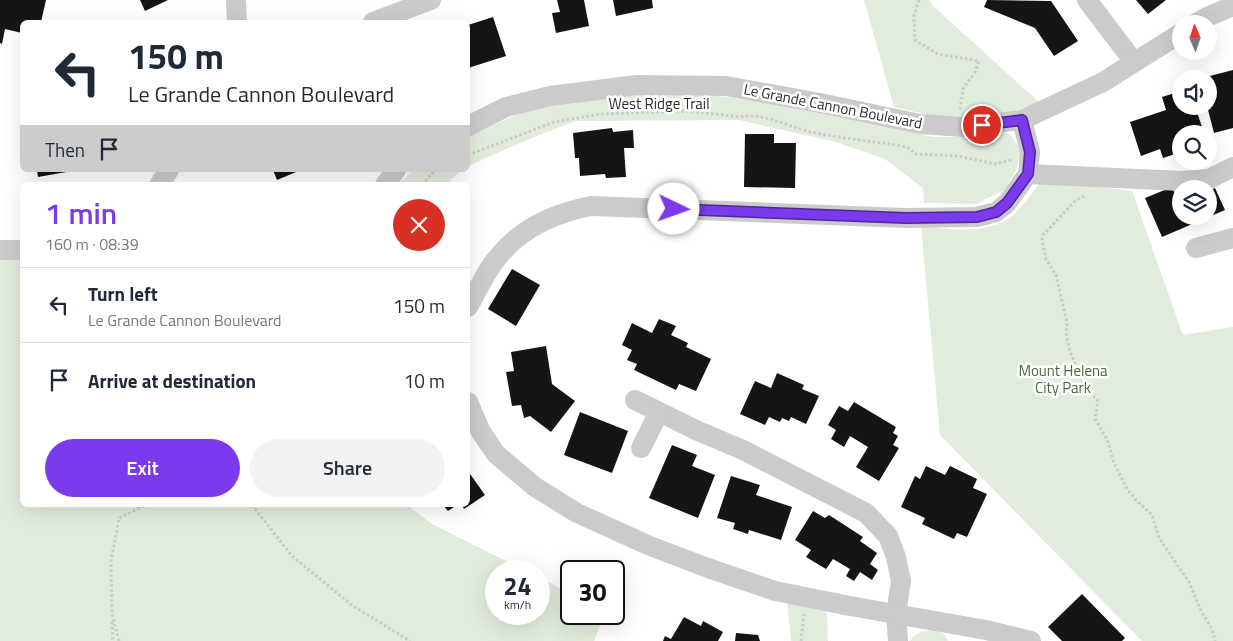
<!DOCTYPE html>
<meta charset="utf-8">
<style>
body{margin:0;font-family:"Titillium Web",sans-serif;background:#f2f2f3;color:#1f2937;height:100vh;display:flex;flex-direction:column;font-size:19px;white-space:nowrap}
*{box-sizing:border-box;margin:0}
p{font-size:16px;color:#747a83}
.icon{flex:none;width:28px;height:28px;fill:none;stroke:currentColor;stroke-width:2;stroke-linecap:round;stroke-linejoin:round}
.map{position:relative;flex:1;overflow:hidden}
.drawer{position:absolute;left:20px;top:182px;width:450px;height:325px;display:flex;flex-direction:column;background:#fff;border-radius:8px;box-shadow:0 5px 20px #0002}
.drawer>*{flex:none}
.banner{position:absolute;left:20px;top:20px;width:450px;height:152px;border-radius:8px;box-shadow:0 5px 20px #0002;background:#fff;color:#1f2937;overflow:hidden}
.needle{width:32px;rotate:358deg}
.fabs{position:absolute;left:1172px;top:15px;display:grid;gap:10px}
.fabs a{display:grid;place-items:center;width:45px;height:45px;border-radius:50%;background:#fff;box-shadow:0 5px 20px #0002;font-size:25px}
.speed{position:absolute;left:485px;top:560px;display:flex;gap:10px;font-size:25px;font-weight:700;text-align:center}
.speed>*{display:grid;place-content:center;width:65px;height:65px;border-radius:50%;background:#fff;box-shadow:0 5px 20px #0002;line-height:1}
.speed small{font-size:12px;font-weight:400}
.speed .limit{border:2px solid #111;border-radius:8px;background:#fff;color:#111}
.pin{position:absolute;display:grid;place-items:center;width:42px;height:42px;color:#fff;margin:-21px;border:2px solid #fff;border-radius:50%;box-shadow:0 1px 5px #0007}
.me{position:absolute;width:55px;margin:-28px;rotate:93deg;stroke-linejoin:round;filter:drop-shadow(0 0 4px #0008)}
.turn{display:flex;align-items:center;gap:18px;height:105px;padding:0 25px;font-size:22px}
.turn .icon{width:65px;height:65px;stroke-width:2.5}
.turn b{display:block;font-size:35px;line-height:42px}
.then{display:flex;align-items:center;height:48px;padding:0 25px;background:#0003;gap:10px;font-size:19px}
.round{display:grid;place-items:center;flex:none;width:52px;height:52px;border-radius:26px;background:#f2f2f3}
.head{display:flex;align-items:center;justify-content:space-between;height:85px;padding:0 25px}
h1{font-size:30px;font-weight:600;line-height:38px;color:#7c3aed}
.action{display:flex;gap:10px;margin-top:auto;padding:10px 25px}
.action a{flex:1;height:58px;border-radius:30px;background:#7c3aed;color:#fff;font-size:20px;font-weight:600;line-height:58px;text-align:center}
.action a+a{background:#f2f2f3;color:#1f2937}
ul{padding:0;list-style:none}
li{display:flex;align-items:center;gap:15px;height:75px;padding:0 25px;border-top:1px solid #e0e1e3}
li div{flex:1}
li b{display:block;font-size:19px}
li em{font-style:normal}
.map>svg:first-child{display:block}
.green{fill:#e2ecdc}
.building{fill:#151515}
.lines{fill:none;stroke-linecap:round;stroke-linejoin:round}
.path{stroke:#cbcbcb;stroke-width:3;stroke-dasharray:2.5 2.5;stroke-linecap:butt}
.street{stroke:#cbcbcb;stroke-width:20}
.route-casing{stroke:#51269a;stroke-width:12}
.route{stroke:#7c3aed;stroke-width:9}
.labels{text-anchor:middle;dominant-baseline:central;stroke-width:5;stroke-linejoin:round;paint-order:stroke}
.street-label{font-size:15px;fill:#2e2e2e;stroke:#fff}
.park-label{font-size:15px;fill:#4a6a3b;stroke:#fff}
</style>
<div class="map">
<svg width="1233" height="641" viewBox="0 0 1233 641">
<rect width="100%" height="100%" fill="#fff"/>
<g class="green">
<path d="M864,0H929L932,5L1039,102L1017,111L989,116L937,117L894,107Z"/>
<path d="M674,91L787,104L933,137H958L994,132L1009,133L1021,150L1016,171L1004,190L976,204L924,203L923,188L885,159L836,142L738,120L575,121L527,140L468,166V136L525,111L592,94Z"/>
<path d="M413,170H461L446,185H398Z"/>
<path d="M1044,180L1132,191L1183,335L1233,327V641H1142L940,435L921,226C950,229 988,236 1013,215C1025,205 1032,190 1044,180Z"/>
<path d="M0,259L22,260V505H407L432,524L526,571H496V614H539V577L571,594V614H605L594,641H0Z"/>
<path d="M787,601L827,612L828,641H791Z"/>
<path d="M932,630C941,631 944,633 948,641H910C915,633 923,631 932,630Z"/>
</g>
<g class="building">
<path d="M0,0H46L41,22H22V33L5,29L2,44L0,43Z"/>
<path d="M140,0H168L145,11Z"/>
<path d="M557,0H584L589,26L556,33L552,13L560,12Z"/>
<path d="M613,0H652L653,8L616,16Z"/>
<path d="M987,0L1051,1L1078,41L1054,56L1035,28L984,7Z"/>
<path d="M1136,0H1166L1148,14Z"/>
<path d="M493,17L506,56L468,68V25Z"/>
<path d="M1233,70V128L1214,133L1207,106H1209V79L1202,78Z"/>
<path d="M1181,91V106H1195L1204,133L1181,134V152L1163,158L1160,149L1141,156L1130,122L1166,110L1162,97Z"/>
<path d="M612,128L613,132L633,130L634,148H624L626,177L606,178L605,174L580,176L579,158H575L573,133Z"/>
<path d="M745,134H774V143H796L795,188L744,187Z"/>
<path d="M37,170H72V171L38,177Z"/>
<path d="M273,170H301L277,180Z"/>
<path d="M1172,187L1176,197L1181,194V216H1209V191L1215,188L1225,210L1162,237L1145,198Z"/>
<path d="M512,269L540,285L516,326L488,309Z"/>
<path d="M659,319L676,326L671,335L688,343L686,347L711,359L696,391L679,384L676,390L634,370L637,364L627,360L632,350L622,345L632,323L652,333Z"/>
<path d="M546,346L552,384L575,401L551,432L530,416L524,418L521,405L512,406L506,372L514,371L511,352Z"/>
<path d="M777,373L804,385L802,389L819,396L806,424L791,417L789,421L782,418L780,422L769,417L765,425L740,414L755,381L771,388Z"/>
<path d="M854,402L896,427L893,433L898,436L893,445L899,448L879,481L856,467L868,447L850,436L844,447L831,439L836,430L828,425L839,406L848,411Z"/>
<path d="M580,412L628,431L612,473L564,455Z"/>
<path d="M672,445L697,455L692,466L715,475L698,518L649,498Z"/>
<path d="M926,466L945,475L950,466L977,479L973,488L987,494L967,537L957,533L954,539L922,524L925,518L901,507L915,476L920,479Z"/>
<path d="M468,471L485,495L464,509L462,505H468Z"/>
<path d="M731,476L760,485L756,495L792,507L781,540L749,530L748,534L733,529L735,523L717,518Z"/>
<path d="M443,505H457L448,511Z"/>
<path d="M813,511L825,518L829,515L863,537L860,541L877,553L870,564L878,570L872,580L860,572L854,581L846,576L850,569L833,559L826,569L806,557L811,550L795,540Z"/>
<path d="M1082,594L1125,638L1122,641H1062L1048,627Z"/>
<path d="M684,617L701,626L703,621L723,632L718,641H663L665,636L671,639Z"/>
<path d="M736,633L758,635L760,641H735Z"/>
</g>
<g class="lines">
<g class="path">
<path d="M919,0L914,16L915,40L938,54L979,61L975,72L963,89L960,110"/>
<path d="M468,155L554,122L601,114L688,111L740,117C764,112 788,127 811,132C843,139 875,141 907,147L916,154L958,156L995,164L1011,160"/>
<path d="M422,185L435,170"/>
<path d="M1084,196L1076,200L1043,235L1042,241L1046,259L1056,275L1067,323L1066,333L1070,351L1086,391L1096,398L1098,402L1095,419L1107,439L1114,463L1127,489L1136,500L1152,515L1159,538L1189,582L1201,611L1212,629L1215,641"/>
<path d="M252,505L292,556L353,606L410,641"/>
<path d="M112,622L113,641"/>
<path d="M119,641L112,614L111,562L119,518L146,505"/>
<path d="M801,641L804,614"/>
</g>
<g class="street">
<path d="M236,0L237,22"/>
<path d="M1087,0L1134,62"/>
<path d="M373,22L431,0"/>
<path d="M1195,24L1207,17L1233,6"/>
<path d="M468,126L506,107L550,96L637,85L726,86L820,103L920,124L963,127L1022,120L1103,82L1181,33"/>
<path d="M1028,174L1182,181L1209,179L1233,167"/>
<path d="M159,185L169,170"/>
<path d="M385,185L396,170"/>
<path d="M1196,248L1233,238"/>
<path d="M0,250H22"/>
<path d="M468,307C478,290 485,272 498,257C521,228 555,213 591,206L906,218L977,217L996,212L1007,203L1028,174L1030,152L1022,120"/>
<path d="M635,400L698,431L743,450L866,513L888,536L896,557L901,581L896,614L898,641"/>
<path d="M468,402L481,432L496,454L535,487L577,513L650,546L708,568L775,591L850,606L986,630L1031,641"/>
<path d="M641,448L659,412"/>
</g>
</g>
<g class="lines">
<g class="route-casing">
<path id="route" d="M674,209L906,218L977,217L996,212L1007,203L1028,174L1030,152L1022,120L982,125"/>
</g>
<use href="#route" class="route"/>
</g>
<g class="labels">
<g class="street-label">
<text x="659" y="103">West Ridge Trail</text>
<text transform="translate(833 106) rotate(11)">Le Grande Cannon Boulevard</text>
</g>
<g class="park-label">
<text x="1063" y="370">Mount Helena<tspan x="1063" dy="17">City Park</tspan></text>
</g>
</g>
</svg>
<div class="fabs">
<a><svg class="needle" viewBox="-14 -14 28 28"><path d="M0-13l5 13h-10z" fill="#e53935"/><path d="M0 13l5-13h-10z" fill="#747a83"/></svg></a>
<a><svg class="icon" aria-label="sound" viewBox="0 0 24 24"><path d="M4 9h4l5-4v14l-5-4H4zM17 9q2 3 0 6"/></svg></a>
<a><svg class="icon" aria-label="search" viewBox="0 0 24 24"><circle cx="10" cy="10" r="6"/><path d="M15 15l6 6"/></svg></a>
<a><svg class="icon" aria-label="layers" viewBox="0 0 24 24"><path d="M12 4l9 5-9 5-9-5zM3 14l9 5 9-5"/></svg></a>
</div>
<div class="speed"><div>24<small>km/h</small></div><div class="limit">30</div></div>
<div class="pin" style="left:982px;top:125px;background:#d93025"><svg class="icon" aria-label="arrive" viewBox="0 0 24 24"><path d="M6 21V4h12l-3 4 3 4H6"/></svg></div>
<svg class="me" style="left:674px;top:209px" viewBox="-20 -20 40 40"><circle r="19" fill="#fff"/><path d="M0-13L10 11 0 6-10 11z" fill="#7c3aed"/></svg>
<div class="banner">
<div class="turn"><svg class="icon" aria-label="left" viewBox="0 0 24 24"><path d="M17 20v-9H6M10 6l-5 5 5 5"/></svg><div><b>150 m</b>Le Grande Cannon Boulevard</div></div>
<div class="then">Then<svg class="icon" aria-label="arrive" viewBox="0 0 24 24"><path d="M6 21V4h12l-3 4 3 4H6"/></svg></div>
</div>
<section class="drawer">
<div class="head"><div><h1>1 min</h1><p>160 m · 08:39</p></div><a class="round" style="background:#d93025;color:#fff"><svg class="icon" aria-label="close" viewBox="0 0 24 24"><path d="M6 6l12 12M18 6L6 18"/></svg></a></div>
<ul>
<li><svg class="icon" aria-label="left" viewBox="0 0 24 24"><path d="M17 20v-9H6M10 6l-5 5 5 5"/></svg><div><b>Turn left</b><p>Le Grande Cannon Boulevard</p></div><em>150 m</em></li>
<li><svg class="icon" aria-label="arrive" viewBox="0 0 24 24"><path d="M6 21V4h12l-3 4 3 4H6"/></svg><div><b>Arrive at destination</b></div><em>10 m</em></li>
</ul>
<div class="action"><a>Exit</a><a>Share</a></div>
</section>
</div>
